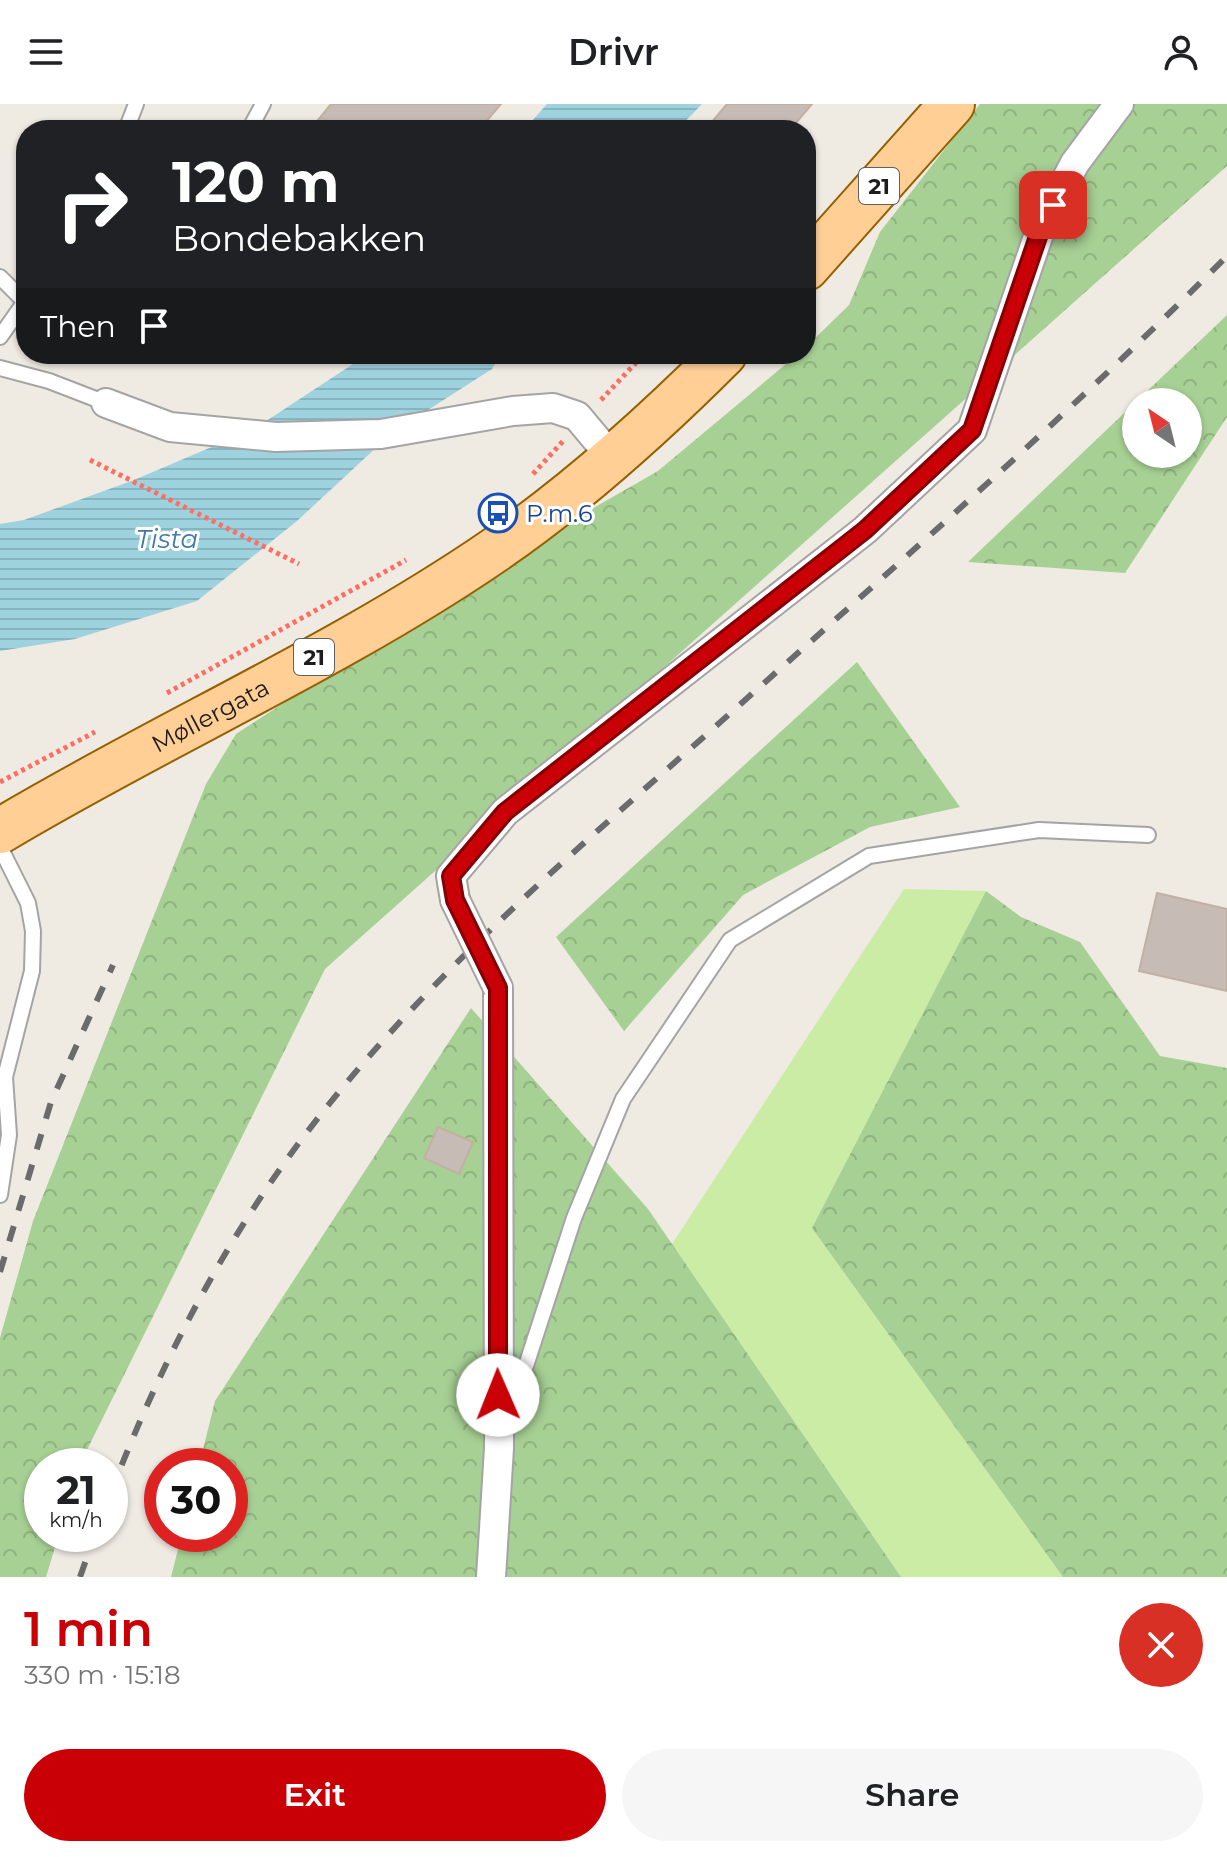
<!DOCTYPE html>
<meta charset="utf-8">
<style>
body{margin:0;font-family:Montserrat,sans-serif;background:#f6f6f6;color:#202124;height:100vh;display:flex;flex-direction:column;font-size:30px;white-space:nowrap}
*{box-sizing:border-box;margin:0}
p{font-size:26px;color:#757577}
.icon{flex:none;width:44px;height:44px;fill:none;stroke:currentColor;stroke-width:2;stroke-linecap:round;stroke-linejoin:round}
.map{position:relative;height:1473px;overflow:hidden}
.details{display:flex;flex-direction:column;background:#fff;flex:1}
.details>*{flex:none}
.guide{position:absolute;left:16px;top:16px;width:800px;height:244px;border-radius:32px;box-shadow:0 2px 6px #0004;background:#202124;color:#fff;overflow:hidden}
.needle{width:52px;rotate:325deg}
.buttons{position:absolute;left:1122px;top:284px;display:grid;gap:16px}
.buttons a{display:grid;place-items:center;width:80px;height:80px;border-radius:50%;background:#fff;box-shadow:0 2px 6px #0004;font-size:40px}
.speed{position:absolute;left:24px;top:1344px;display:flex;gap:16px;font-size:40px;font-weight:700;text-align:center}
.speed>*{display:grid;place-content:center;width:104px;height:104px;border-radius:50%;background:#fff;box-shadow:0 2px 6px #0004;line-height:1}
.speed small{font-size:20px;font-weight:400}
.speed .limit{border:12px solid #d22;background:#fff;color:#111}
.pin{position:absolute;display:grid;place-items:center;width:68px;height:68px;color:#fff;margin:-34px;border-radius:16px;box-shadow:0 4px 12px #0006}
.me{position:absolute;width:88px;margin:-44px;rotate:359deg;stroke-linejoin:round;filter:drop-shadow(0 0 6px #0008)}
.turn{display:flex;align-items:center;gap:28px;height:168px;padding:0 24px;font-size:36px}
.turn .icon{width:104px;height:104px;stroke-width:2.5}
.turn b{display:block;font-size:56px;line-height:68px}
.then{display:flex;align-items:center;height:76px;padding:0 24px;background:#0003;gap:16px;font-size:30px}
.round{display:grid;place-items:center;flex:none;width:84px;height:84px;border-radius:42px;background:#f6f6f6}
.headline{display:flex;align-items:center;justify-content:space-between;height:136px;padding:0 24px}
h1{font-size:48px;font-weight:600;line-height:60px;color:#c90006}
.button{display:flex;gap:16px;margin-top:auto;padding:16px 24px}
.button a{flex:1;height:92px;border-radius:48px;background:#c90006;color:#fff;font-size:32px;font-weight:600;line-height:92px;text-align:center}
.button a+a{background:#f6f6f6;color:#202124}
header{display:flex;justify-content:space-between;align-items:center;height:104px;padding:0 24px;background:#fff;font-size:36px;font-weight:600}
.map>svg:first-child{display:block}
.grass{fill:#caeca4}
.forest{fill:url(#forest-crowns);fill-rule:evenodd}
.water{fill:url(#water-rules)}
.building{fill:#c7bcb5;stroke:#c1b0a3;stroke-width:2}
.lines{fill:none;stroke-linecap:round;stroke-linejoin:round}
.lane-casing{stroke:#a4a4a4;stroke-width:18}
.street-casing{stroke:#a4a4a4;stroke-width:32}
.primary-casing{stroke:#956000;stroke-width:48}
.path{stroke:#ff6e62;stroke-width:5;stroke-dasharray:4 4;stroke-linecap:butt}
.lane{stroke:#fff;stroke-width:14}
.street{stroke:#fff;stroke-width:28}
.primary{stroke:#ffcf96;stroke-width:44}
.rail{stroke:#6b6b6b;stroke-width:6;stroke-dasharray:16 16;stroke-linecap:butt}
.street-bridge-casing{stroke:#a4a4a4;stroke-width:32;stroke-linecap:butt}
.street-bridge{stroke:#fff;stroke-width:28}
.route-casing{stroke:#830004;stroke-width:20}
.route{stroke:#c90006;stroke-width:14}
.labels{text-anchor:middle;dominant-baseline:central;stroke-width:6;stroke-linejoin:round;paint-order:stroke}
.shield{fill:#fff;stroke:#616161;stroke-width:2}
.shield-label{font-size:22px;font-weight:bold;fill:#1d1d1d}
.transit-label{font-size:24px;fill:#164399;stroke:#fff;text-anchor:start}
.street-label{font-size:24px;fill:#1d1d1d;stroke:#fff}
.water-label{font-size:26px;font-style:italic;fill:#4179a9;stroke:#fff}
</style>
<header><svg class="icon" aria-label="menu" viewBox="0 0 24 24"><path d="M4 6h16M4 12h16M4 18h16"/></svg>Drivr<svg class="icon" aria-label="person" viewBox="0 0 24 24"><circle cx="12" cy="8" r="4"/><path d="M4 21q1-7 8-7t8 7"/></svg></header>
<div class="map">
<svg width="1227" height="1473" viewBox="0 0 1227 1473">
<defs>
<pattern id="forest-crowns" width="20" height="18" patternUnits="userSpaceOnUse" patternTransform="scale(2)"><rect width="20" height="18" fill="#a7d094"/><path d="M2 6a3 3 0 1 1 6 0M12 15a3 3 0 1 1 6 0" fill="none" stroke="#8fb27f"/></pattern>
<pattern id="water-rules" width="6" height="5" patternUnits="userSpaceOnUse" patternTransform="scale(2)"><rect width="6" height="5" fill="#9fd2df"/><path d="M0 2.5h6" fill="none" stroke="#88b4bf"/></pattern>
</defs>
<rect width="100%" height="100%" fill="#efeae2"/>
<path class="grass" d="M904,785L986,787L812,1124L1063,1473H901L672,1140Z"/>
<g class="forest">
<path d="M980,0H1227V62L325,865L79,1362H42V1430H59L46,1473H0V1234L33,1117L206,680L236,630L520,446L658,367L798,250H806V243L849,201L880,128Z"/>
<path d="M1227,211V313L1125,469L968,458ZM1188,298V350H1136V298Z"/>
<path d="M857,558L960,703L870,723L743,791L624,927L556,833Z"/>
<path d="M986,787L1021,813L1080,838L1160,952L1227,964V1473H1063L812,1124Z"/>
<path d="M471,904L648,1105L901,1473H171L182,1430H230V1362H199L215,1297Z"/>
</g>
<g class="water">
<path d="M547,0H702L677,26H524Z"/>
<path d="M362,250H501L492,265L392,329L297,417L197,497L75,535L0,547V420L24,416L134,376L254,325L353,260Z"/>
</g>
<g class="building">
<path d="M331,0H501L479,26H310Z"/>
<path d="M727,0H812L790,26H705Z"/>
<path d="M1157,789L1227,805V887L1139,867Z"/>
<path d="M438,1023L473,1038L459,1070L424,1054Z"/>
</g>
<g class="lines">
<g class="lane-casing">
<g id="lane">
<path d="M126,26L136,0"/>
<path d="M249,26L263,0"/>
<path d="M0,173L25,198"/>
<path d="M0,233L26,196"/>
<path d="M0,264L49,277L106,299"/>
<path d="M0,743L28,799L33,827L32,867L5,973L9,1031L0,1091"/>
<path d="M508,1317L574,1114L623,995L730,836L869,752L1039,726L1148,731"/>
</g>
</g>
<g class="street-casing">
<g id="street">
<path d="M106,299L170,323L276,333L381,330L513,307L553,304L577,312L613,355"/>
<path d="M455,796L451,772L505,708L865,426L972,326L1042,121L1075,59L1119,0"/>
<path d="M491,1473L499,1344L498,884"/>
</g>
</g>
<g class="primary-casing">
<g id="primary">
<path d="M806,164L952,0"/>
<path id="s1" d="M0,727C162,630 339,553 495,446C578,389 653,321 724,250"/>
</g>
</g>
<g class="path">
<path d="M601,296L644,250"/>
<path d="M90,356L299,460"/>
<path d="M533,370L564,336"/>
<path d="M167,589L406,456"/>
<path d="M0,678L95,628"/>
</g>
<use href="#lane" class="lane"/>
<use href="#street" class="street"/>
<use href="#primary" class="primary"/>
<g class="rail">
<path d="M0,1168L51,998L113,861"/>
<path d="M110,1391C161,1257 229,1127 318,1014C434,866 576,746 716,622C888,468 1064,316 1227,152"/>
<path d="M80,1473L95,1430"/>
</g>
<g class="street-bridge-casing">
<path id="street-bridge" d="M455,796L498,884"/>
</g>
<use href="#street-bridge" class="street-bridge"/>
</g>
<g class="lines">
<g class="route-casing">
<path id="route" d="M498,1291V884L455,796L451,772L505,708L865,426L972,326L1042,121L1053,101"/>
</g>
<use href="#route" class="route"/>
</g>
<defs>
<g id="bus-ring" transform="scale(2)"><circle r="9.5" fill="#fff" stroke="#1a4fb4" stroke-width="1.5"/><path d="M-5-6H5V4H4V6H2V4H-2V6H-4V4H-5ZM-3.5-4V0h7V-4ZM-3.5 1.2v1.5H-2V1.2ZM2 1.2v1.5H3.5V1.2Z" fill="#1a4fb4"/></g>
</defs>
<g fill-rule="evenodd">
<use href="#bus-ring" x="498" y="409"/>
</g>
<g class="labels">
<g class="shield">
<rect x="859" y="64" width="40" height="36" rx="6"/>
<rect x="294" y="535" width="40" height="36" rx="6"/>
</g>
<g class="shield-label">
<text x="879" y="82">21</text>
<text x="314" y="553">21</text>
</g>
<g class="transit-label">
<text x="526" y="409">P.m.6</text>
</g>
<g class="street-label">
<text stroke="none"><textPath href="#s1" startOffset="240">Møllergata</textPath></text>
</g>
<g class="water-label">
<text x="167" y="435">Tista</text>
</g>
</g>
</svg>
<div class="buttons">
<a><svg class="needle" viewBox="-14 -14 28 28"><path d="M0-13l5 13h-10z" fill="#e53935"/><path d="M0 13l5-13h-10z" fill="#757577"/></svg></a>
</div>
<div class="speed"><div>21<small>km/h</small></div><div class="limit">30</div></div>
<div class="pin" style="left:1053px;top:101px;background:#d93025"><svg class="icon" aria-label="arrive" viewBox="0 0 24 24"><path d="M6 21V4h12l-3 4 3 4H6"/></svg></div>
<svg class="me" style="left:498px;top:1291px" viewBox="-20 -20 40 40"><circle r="19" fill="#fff"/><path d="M0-13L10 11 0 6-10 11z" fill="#c90006"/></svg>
<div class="guide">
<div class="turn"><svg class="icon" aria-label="right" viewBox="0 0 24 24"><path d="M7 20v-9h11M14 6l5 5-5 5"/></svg><div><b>120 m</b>Bondebakken</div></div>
<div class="then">Then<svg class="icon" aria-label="arrive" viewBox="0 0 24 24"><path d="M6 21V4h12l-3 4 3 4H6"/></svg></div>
</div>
</div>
<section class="details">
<div class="headline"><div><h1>1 min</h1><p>330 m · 15:18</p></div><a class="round" style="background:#d93025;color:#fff"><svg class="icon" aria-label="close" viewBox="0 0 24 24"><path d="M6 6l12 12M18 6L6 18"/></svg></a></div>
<div class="button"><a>Exit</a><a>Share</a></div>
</section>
